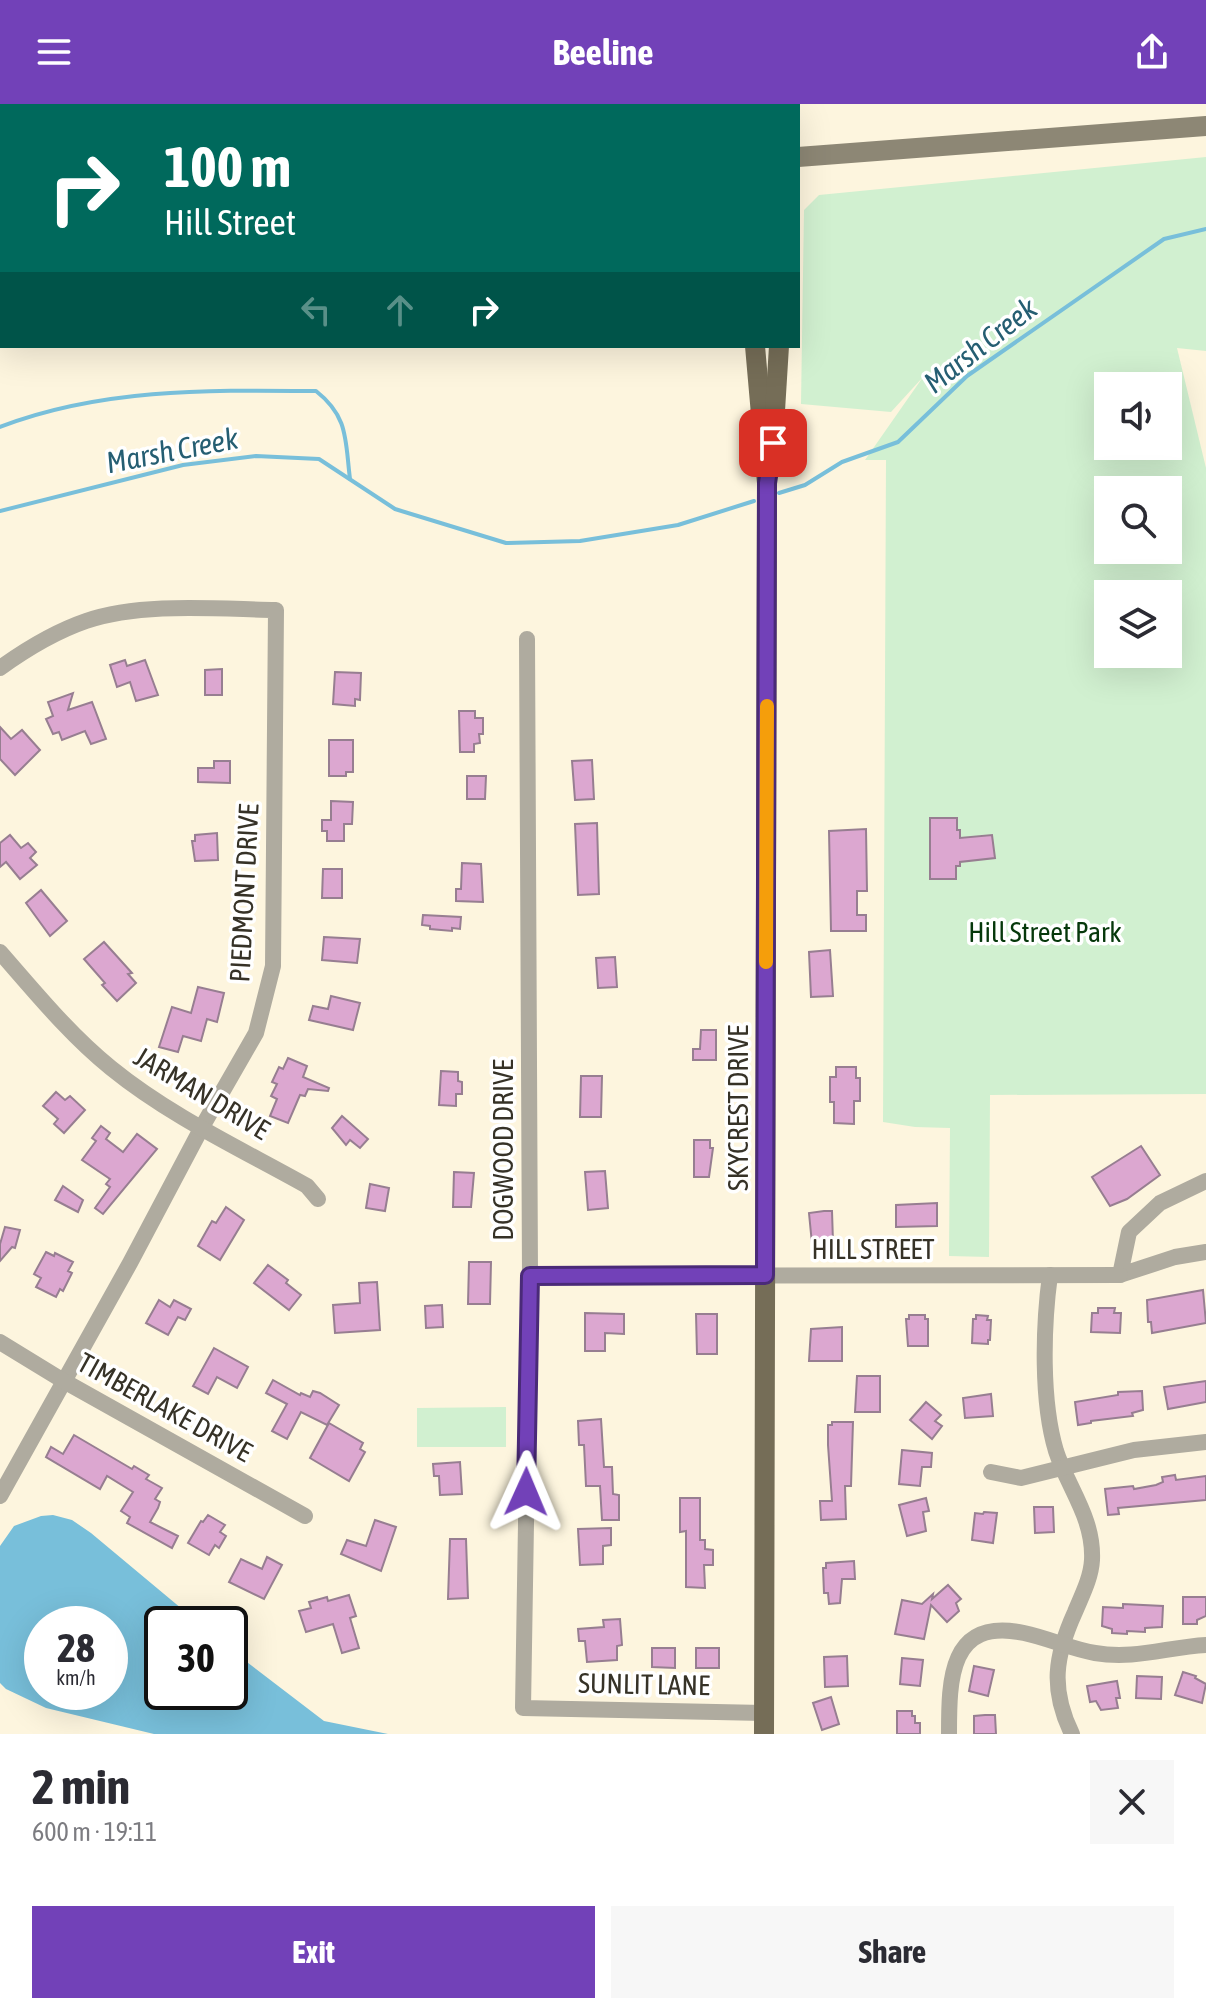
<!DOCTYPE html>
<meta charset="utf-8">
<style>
body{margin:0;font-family:"Asap Condensed",sans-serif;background:#f7f7f7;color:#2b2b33;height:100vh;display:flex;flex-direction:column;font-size:30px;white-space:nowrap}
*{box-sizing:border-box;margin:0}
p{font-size:26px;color:#7c7c81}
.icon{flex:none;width:44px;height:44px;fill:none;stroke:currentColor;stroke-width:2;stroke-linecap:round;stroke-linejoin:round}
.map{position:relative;height:1630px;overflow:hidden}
.side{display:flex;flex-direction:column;background:#fff;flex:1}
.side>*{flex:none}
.banner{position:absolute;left:0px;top:0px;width:800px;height:244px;box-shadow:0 8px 32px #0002;background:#00695c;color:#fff;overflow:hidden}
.buttons{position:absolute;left:1094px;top:268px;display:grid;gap:16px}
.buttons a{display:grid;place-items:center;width:88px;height:88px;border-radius:0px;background:#fff;box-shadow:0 8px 32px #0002;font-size:40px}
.speed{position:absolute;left:24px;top:1502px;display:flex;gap:16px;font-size:40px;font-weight:700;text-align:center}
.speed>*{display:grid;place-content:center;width:104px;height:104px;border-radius:50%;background:#fff;box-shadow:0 8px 32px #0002;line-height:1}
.speed small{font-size:20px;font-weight:400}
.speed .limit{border:4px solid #111;border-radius:12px;background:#fff;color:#111}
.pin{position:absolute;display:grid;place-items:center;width:68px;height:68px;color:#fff;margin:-34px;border-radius:16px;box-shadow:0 4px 12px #0006}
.me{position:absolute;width:88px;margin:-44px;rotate:1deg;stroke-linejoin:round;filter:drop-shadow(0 0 6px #0008)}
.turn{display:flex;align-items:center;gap:28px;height:168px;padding:0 32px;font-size:36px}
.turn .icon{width:104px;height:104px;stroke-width:2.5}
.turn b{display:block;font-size:56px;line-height:68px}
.lanes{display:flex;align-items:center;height:76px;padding:0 32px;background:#0003;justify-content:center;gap:40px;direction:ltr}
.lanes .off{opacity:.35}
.round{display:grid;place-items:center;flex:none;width:84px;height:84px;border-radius:0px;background:#f7f7f7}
.summary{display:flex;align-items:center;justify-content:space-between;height:136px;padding:0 32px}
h1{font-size:48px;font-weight:700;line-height:60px}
.primary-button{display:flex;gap:16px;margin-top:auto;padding:16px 32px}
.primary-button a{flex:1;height:92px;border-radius:0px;background:#7241b8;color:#fff;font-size:32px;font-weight:700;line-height:92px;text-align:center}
.primary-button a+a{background:#f7f7f7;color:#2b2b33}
header{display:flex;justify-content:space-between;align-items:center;height:104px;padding:0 32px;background:#7241b8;color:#fff;font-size:36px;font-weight:700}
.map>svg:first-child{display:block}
.commercial{fill:#f3e6d2}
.green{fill:#d1f0d0;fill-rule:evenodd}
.water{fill:#78bfda;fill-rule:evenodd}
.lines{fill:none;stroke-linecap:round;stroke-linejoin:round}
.stream{stroke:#78bfda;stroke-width:4}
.building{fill:#dca7d0;stroke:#977e91;stroke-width:2}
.street{stroke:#afab9f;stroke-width:16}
.secondary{stroke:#8d8775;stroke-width:20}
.primary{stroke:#756d57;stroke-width:20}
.route-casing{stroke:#4a2a78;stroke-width:20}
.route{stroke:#7241b8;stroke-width:14}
.slow{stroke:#f59e0b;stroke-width:14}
.labels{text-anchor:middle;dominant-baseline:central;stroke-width:7;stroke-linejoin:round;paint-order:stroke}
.street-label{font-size:28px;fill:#363227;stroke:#fff}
.park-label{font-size:28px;fill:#06380b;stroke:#fff}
.water-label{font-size:30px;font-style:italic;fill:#255e72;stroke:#fff}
</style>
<header><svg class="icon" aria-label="menu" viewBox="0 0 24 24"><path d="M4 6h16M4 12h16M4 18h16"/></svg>Beeline<svg class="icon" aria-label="share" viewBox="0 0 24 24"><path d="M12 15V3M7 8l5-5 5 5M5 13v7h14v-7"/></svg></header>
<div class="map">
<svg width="1206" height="1630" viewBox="0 0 1206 1630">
<rect width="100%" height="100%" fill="#fdf5de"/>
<path class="commercial" d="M0,0H740L741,2H2V18Z"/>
<g class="green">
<path d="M1206,53V247L1177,244L1206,364V990L990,991L989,1153L949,1152L950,1024L915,1023L883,1018L886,356H865L923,273L891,308L801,300L804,106L819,91ZM1108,282H1168V342H1108ZM1108,386H1168V446H1108ZM1108,490H1168V550H1108Z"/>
<path d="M506,1303V1343H417V1304Z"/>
</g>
<path class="water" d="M53,1411L72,1416L91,1429L200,1520H162V1588H230V1545L324,1617L388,1630H154L46,1604L6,1585L0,1579V1442L14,1422L41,1412ZM42,1520H110V1588H42Z"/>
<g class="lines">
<g class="stream">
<path d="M0,323C101,284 210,286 316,287C349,313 345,336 350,375"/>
<path d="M779,389L805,381L842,358L898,338L967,272L1164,135L1206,125"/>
<path d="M0,407L183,361L256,352L319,355L395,405L506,439L580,437L678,421L754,397"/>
</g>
</g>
<g class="building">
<path d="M125,556L127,562L145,556L158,591L136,597L130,578L117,583L110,561Z"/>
<path d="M222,565V591H205V566Z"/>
<path d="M335,568L361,569L360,596L355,595V602L333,600Z"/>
<path d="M73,589L68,606L92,598L106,635L91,640L85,627L62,636L59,628L53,630L46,615L53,612L48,598Z"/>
<path d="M459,607H475V614H483V630H479L480,639L474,640V648H460Z"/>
<path d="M0,623L11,635L22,626L40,646L15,671L0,655Z"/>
<path d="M329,636H353V668H346V672H329Z"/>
<path d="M592,656L594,695L575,696L572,657Z"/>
<path d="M214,657H230V679L198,678V664H214Z"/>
<path d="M467,672H486L485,695H467Z"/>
<path d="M331,697L353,698L352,720H344V737H327V727H322V716H331Z"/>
<path d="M930,714H957V726H960V734L992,731L995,754L960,758V762H956V775H930Z"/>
<path d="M597,719L599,790L578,791L575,720Z"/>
<path d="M866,725L867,787H857V811H866V827H831L829,727Z"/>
<path d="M217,729L218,756L195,757L192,737H195V731Z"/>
<path d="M10,731L21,744L28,739L36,748L30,754L37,761L20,775L6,758L0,763V739Z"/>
<path d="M462,759L481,760L483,798L456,797V785H461Z"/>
<path d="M323,765H342V794H322Z"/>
<path d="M41,786L67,817L50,832L26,799Z"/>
<path d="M423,811L461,813L460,825L452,824V827L430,825V822L422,821Z"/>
<path d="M324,833L360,835L357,859L322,856Z"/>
<path d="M104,838L132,869L128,870L136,879L117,897L102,881L105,879L84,855Z"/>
<path d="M830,846L833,892L811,893L809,848Z"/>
<path d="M615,853L617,883L598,884L596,854Z"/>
<path d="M198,883L224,889L217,918L207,915L201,937L183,932L178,948L159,943L172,903L191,909Z"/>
<path d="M331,892L360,899L353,926L309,916L313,902L328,905Z"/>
<path d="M701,926H716V956H693V945H700Z"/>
<path d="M288,954L307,962L303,973L329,984L328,987L308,985L305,992L300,991L288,1019L270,1012L277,995L271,992L277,980L272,978L279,963L283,965Z"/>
<path d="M836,963H856V974H860V997H854V1020L834,1019V998H830V973H836Z"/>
<path d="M441,967L458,968V977L462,978V990H456V1002L439,1001Z"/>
<path d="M581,972H602L601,1013H580Z"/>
<path d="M56,988L65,996L70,992L85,1006L64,1029L54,1020L58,1015L43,1002Z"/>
<path d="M342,1012L368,1035L360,1044L350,1036L346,1041L332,1024Z"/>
<path d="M101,1022L110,1029L106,1035L123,1048L137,1030L157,1045L103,1110L95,1104L110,1083L106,1080L110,1075L82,1056L96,1037L92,1034Z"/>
<path d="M694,1036H710V1044H713L709,1073H694Z"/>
<path d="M1141,1042L1160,1071L1127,1095L1110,1102L1092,1073Z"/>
<path d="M605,1067L608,1104L588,1106L585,1068Z"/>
<path d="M454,1068L474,1069L471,1103H453Z"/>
<path d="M370,1080L389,1084L385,1107L366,1104Z"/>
<path d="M63,1082L83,1096L78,1108L55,1096Z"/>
<path d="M937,1099V1122L896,1123V1101Z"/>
<path d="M226,1103L244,1116L220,1156L198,1142L212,1117L216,1119Z"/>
<path d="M824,1107H832L833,1138L812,1140L809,1109Z"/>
<path d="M5,1123L20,1126L15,1144L12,1143L0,1157V1140Z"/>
<path d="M46,1148L54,1152L55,1149L73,1158L68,1167L72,1169L63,1187L60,1185L56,1193L36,1183L41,1174L34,1170Z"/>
<path d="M469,1158H491L490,1200H468Z"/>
<path d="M268,1161L288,1176L286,1179L301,1191L289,1206L254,1179Z"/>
<path d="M377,1178L380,1226L335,1229L333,1201L360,1199L359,1179Z"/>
<path d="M1203,1186L1206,1219L1152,1229L1151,1218H1148L1147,1196Z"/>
<path d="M159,1196L170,1203L174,1196L191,1205L185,1216L178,1213L168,1231L146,1219Z"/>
<path d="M442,1201L443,1223L426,1224L425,1202Z"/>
<path d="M1098,1204H1115L1114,1209H1121L1120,1229L1091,1228L1092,1209H1098Z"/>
<path d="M585,1209L624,1210V1230L605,1229V1247H585Z"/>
<path d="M696,1210H717V1250H697Z"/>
<path d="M909,1211H925V1215H928V1242H908L906,1215H909Z"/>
<path d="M976,1211L988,1212L987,1216H991L990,1236H988V1240L972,1239L973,1215H976Z"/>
<path d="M842,1223V1257H809L811,1225Z"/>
<path d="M214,1244L248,1263L237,1284L217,1273L208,1290L193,1282Z"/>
<path d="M857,1272H880V1308H855Z"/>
<path d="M273,1276L300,1291L301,1289L310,1293L313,1287L320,1289L339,1301L327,1321L301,1308L287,1335L272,1327L287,1300L266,1289Z"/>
<path d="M1206,1277V1298L1168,1305L1164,1283Z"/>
<path d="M1142,1287L1143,1306L1132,1309L1133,1312L1091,1317V1319L1078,1321L1075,1298L1118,1291V1288Z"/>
<path d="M991,1290L993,1312L965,1314L963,1294Z"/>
<path d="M926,1298L941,1311L935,1317L942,1322L932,1335L910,1316Z"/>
<path d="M601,1315L604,1363H612L613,1390L619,1391V1416H602L600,1382H586L584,1341H579L578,1317Z"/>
<path d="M832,1318H853L851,1382H845L846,1415L821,1416L820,1397H832L828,1341V1321H832Z"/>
<path d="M329,1319L363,1339L360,1345L365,1348L349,1377L310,1354Z"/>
<path d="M74,1331L132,1365L134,1362L149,1371L146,1375L162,1384L155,1395L160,1398L158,1404L150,1418L178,1432L172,1444L127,1419L130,1413L121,1407L133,1388L107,1372L100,1385L46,1353L51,1343L63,1350Z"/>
<path d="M902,1346L932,1349L931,1363H922L920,1382L899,1380Z"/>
<path d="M460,1358L462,1390L440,1391L439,1372H434L433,1360Z"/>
<path d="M1175,1371L1176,1376L1206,1372V1396L1118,1404L1119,1410L1108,1411L1105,1385L1133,1382L1134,1385L1156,1381L1163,1378L1162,1373Z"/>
<path d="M680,1394H700V1436H705V1445L713,1446V1461H704L705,1484L686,1483V1427L680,1428Z"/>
<path d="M926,1394L929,1407L923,1408L926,1427L907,1432L899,1401Z"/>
<path d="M1034,1403H1053L1054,1428L1035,1429Z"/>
<path d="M984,1408L997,1409L993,1439L972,1436L975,1409L983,1410Z"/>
<path d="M208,1411L225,1421L220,1428L226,1432L219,1444L215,1441L209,1451L188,1439L201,1417L203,1418Z"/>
<path d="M375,1416L396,1423L381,1467L341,1450L347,1436L366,1442Z"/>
<path d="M611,1424V1441L603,1442V1460L580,1461L578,1425Z"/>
<path d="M450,1435H466L468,1494L448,1495Z"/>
<path d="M267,1453L282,1461L264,1495L229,1478L241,1455L262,1465Z"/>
<path d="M854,1457L855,1475H842L840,1499L829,1500L828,1489H824L823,1464H826V1459Z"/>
<path d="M948,1481L961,1495L956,1499L959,1507L947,1518L931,1501L924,1535L895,1530L902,1496L922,1500L933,1490L932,1495Z"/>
<path d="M349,1491L356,1512L350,1514L359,1544L342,1549L333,1520L306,1528L299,1507L311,1504L309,1498L327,1493L328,1497Z"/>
<path d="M1183,1493H1206V1512L1197,1516V1520H1183Z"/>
<path d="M1123,1500L1163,1502L1162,1523L1145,1524V1528L1127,1527V1530L1112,1529V1525L1102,1522L1103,1503L1123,1504Z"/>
<path d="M620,1515L622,1541L617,1542V1556L587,1558L585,1537H579L578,1525L604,1523L603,1516Z"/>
<path d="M652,1544H675V1564L652,1563Z"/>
<rect x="696" y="1544" width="23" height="20"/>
<path d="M847,1552L848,1582L825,1583L824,1553Z"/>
<path d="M902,1554L923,1556L920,1582L900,1580Z"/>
<path d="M974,1562L994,1566L988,1592L969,1587Z"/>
<path d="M1183,1568L1196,1572L1195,1574L1206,1580L1202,1599L1175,1591Z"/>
<path d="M1137,1572L1162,1573L1161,1595L1136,1594Z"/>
<path d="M1117,1577L1120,1594H1116L1118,1604L1101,1606L1096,1597L1090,1598L1087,1582Z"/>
<path d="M831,1593L839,1620L822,1626L813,1599Z"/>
<path d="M897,1607H912V1612H915V1619H920V1630H897Z"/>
<path d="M985,1611H995L996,1630H974V1612Z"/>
</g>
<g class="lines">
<g class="street">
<path d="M527,535L530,1172L523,1604L764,1609"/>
<path d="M0,564C25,546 57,527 86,517C142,498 217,505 276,506L273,862L256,929L202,1023L130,1159L0,1392"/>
<path d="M0,848C35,888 70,931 111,964C170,1012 241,1045 307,1082L318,1095"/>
<path d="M1206,1077L1160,1099L1129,1128L1120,1171L1175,1153L1206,1148"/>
<path d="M1050,1171C1043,1223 1041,1297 1056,1347C1068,1384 1094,1414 1092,1456C1091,1474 1082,1491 1075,1508C1055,1552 1050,1585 1072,1630"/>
<path d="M530,1172L1120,1171"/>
<path d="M0,1238L62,1276L305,1412"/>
<path d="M991,1368L1021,1374L1134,1346L1206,1338"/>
<path d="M949,1630C949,1576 949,1513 1024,1529C1048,1534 1071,1545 1095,1549C1134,1556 1168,1543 1206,1541"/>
</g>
<g class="secondary">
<path d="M0,40H2"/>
<path d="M798,53L1206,22"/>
</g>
<g class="primary">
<path d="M756,0V2"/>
<path d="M780,0V2"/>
<path d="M755,242L767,379L764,1630"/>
<path d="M773,339L779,242"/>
</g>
</g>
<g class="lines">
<g class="route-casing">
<path id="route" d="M526,1388L530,1172L765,1171L767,379L773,339"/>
</g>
<use href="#route" class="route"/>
<path class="slow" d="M766,858L767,602"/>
</g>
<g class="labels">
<g class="street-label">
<text transform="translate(244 789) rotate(-87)">PIEDMONT DRIVE</text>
<text transform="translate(202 989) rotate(31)">JARMAN DRIVE</text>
<text transform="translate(738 1004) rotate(-90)">SKYCREST DRIVE</text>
<text transform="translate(503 1046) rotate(-90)">DOGWOOD DRIVE</text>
<text x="873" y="1145">HILL STREET</text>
<text transform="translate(165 1303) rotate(29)">TIMBERLAKE DRIVE</text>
<text transform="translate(644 1580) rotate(1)">SUNLIT LANE</text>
</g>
<g class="park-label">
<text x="1045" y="828">Hill Street Park</text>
</g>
<g class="water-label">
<text transform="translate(980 241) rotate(-38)">Marsh Creek</text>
<text transform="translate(172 346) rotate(-11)">Marsh Creek</text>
</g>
</g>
</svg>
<div class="buttons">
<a><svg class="icon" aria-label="sound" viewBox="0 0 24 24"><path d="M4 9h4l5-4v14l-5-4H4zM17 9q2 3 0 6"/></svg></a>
<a><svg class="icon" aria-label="search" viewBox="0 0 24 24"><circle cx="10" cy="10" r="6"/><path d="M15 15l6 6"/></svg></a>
<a><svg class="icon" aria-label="layers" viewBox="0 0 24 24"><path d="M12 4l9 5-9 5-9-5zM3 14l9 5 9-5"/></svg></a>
</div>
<div class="speed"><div>28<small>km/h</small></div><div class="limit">30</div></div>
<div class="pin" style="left:773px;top:339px;background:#d93025"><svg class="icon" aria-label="arrive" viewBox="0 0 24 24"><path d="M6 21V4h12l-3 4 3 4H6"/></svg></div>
<svg class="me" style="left:526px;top:1388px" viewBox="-20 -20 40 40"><path d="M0-17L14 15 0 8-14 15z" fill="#7241b8" stroke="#fff" stroke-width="4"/></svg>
<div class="banner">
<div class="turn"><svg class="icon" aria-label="right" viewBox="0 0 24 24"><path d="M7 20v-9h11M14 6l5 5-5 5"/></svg><div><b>100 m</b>Hill Street</div></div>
<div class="lanes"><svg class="icon off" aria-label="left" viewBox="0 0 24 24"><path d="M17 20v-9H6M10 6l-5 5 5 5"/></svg><svg class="icon off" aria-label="ahead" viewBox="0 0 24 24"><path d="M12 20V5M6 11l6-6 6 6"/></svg><svg class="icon" aria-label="right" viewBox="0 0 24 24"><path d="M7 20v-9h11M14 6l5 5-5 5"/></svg></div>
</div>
</div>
<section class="side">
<div class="summary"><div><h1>2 min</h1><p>600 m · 19:11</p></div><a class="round"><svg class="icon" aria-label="close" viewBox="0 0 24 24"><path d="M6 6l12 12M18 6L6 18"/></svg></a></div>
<div class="primary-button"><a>Exit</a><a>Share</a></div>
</section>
